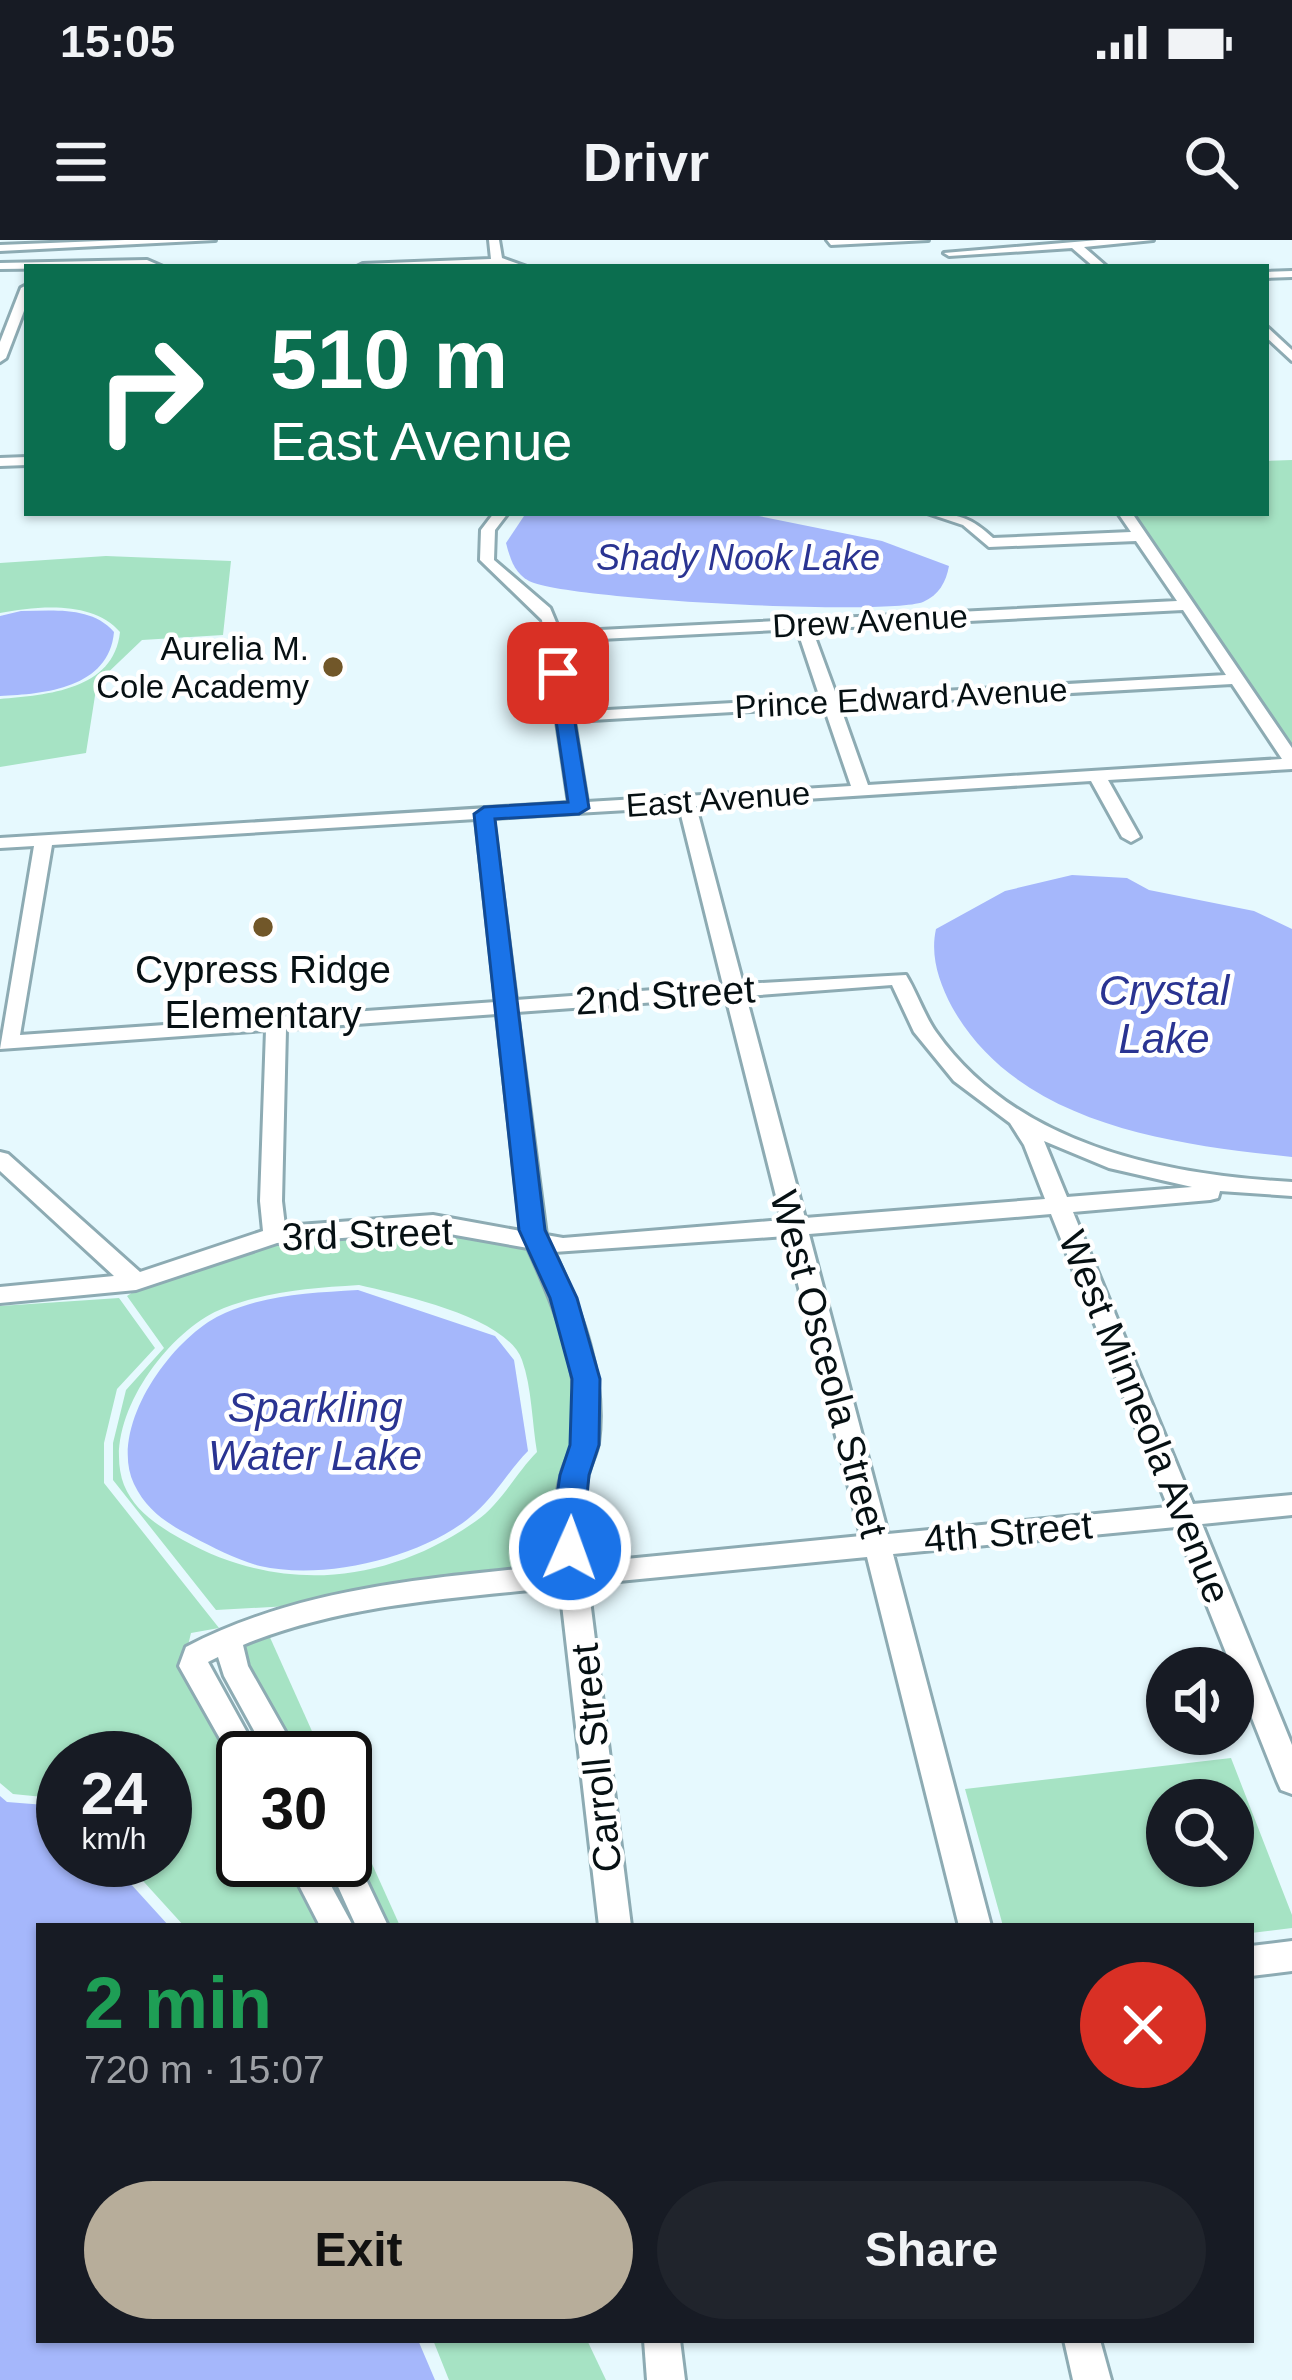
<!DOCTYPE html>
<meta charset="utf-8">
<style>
body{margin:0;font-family:Helvetica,sans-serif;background:#20242c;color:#f1f3f6;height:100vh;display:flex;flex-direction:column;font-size:45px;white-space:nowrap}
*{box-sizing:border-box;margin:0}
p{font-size:39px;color:#9ea1a6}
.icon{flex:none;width:66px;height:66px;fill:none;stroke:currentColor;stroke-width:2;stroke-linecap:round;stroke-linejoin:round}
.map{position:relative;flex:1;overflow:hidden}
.sheet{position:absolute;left:36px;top:1683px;width:1218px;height:420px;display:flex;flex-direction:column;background:#171b24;border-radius:0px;box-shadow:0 3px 9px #0004}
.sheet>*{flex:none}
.guide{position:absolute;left:24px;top:24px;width:1245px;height:252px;border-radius:0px;box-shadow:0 3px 9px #0004;background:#0b6e4f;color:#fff;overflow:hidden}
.buttons{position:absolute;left:1146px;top:1407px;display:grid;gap:24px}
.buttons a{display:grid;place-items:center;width:108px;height:108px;border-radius:50%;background:#171b24;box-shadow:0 3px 9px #0004;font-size:60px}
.speed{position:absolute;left:36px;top:1491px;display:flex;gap:24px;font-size:60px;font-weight:700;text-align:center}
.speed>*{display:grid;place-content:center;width:156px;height:156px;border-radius:50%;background:#171b24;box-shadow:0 3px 9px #0004;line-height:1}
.speed small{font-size:30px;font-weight:400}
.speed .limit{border:6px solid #111;border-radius:18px;background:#fff;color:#111}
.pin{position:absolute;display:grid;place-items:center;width:102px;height:102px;color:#fff;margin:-51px;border-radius:24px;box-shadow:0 6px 18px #0006}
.me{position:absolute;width:132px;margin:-66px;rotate:2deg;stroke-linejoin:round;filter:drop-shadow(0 0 9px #0008)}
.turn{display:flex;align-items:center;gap:42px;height:252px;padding:0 48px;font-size:54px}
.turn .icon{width:156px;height:156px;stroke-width:2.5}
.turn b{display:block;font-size:84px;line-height:102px}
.round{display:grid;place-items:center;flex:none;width:126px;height:126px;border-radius:63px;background:#20242c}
.headline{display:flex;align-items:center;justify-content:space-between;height:204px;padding:0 48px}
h1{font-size:72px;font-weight:700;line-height:90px;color:#1e9e55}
.cta{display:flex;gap:24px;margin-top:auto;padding:24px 48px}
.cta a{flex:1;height:138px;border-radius:72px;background:#b7ad9a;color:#111;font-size:48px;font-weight:700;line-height:138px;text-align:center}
.cta a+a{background:#20242c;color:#f1f3f6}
.status{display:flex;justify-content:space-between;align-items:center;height:84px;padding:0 60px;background:#171b24;direction:ltr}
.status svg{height:33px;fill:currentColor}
header{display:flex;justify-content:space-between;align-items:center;height:156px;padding:0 48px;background:#171b24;font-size:54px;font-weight:700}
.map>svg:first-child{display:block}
.green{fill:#a6e3c4;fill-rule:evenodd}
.water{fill:#a5b7fb}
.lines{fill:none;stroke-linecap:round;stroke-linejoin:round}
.minor-casing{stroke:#8dabb3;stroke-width:6}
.minor{fill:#fff;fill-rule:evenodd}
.route{fill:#1a73e8;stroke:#114b97;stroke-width:3}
.poi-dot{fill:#715729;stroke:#fff;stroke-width:4.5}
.labels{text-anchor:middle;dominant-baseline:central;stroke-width:9;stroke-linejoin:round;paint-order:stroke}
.far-street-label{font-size:33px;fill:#061013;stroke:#fff}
.far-poi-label{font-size:33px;fill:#061013;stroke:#fff;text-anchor:end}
.far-water-label{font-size:36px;font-style:italic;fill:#2a3492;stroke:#fff}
.poi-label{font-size:39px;fill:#061013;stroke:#fff}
.street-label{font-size:39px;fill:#061013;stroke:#fff}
.water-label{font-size:42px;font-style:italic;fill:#2a3492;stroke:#fff}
</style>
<div class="status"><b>15:05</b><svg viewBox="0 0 49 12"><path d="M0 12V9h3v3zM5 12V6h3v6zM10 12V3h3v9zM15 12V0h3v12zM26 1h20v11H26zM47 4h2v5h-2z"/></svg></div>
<header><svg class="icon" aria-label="menu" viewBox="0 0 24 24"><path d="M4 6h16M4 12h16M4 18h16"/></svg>Drivr<svg class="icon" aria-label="search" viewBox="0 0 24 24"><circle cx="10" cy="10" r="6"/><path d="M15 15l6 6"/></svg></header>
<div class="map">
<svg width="1292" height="2140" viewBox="0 0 1292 2140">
<rect width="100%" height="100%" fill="#e6f9fe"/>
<g class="green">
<path d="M1292,220V505L1132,273H1266V221Z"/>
<path d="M106,316L231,321L223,395L142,400L97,443L86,513L0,527V459C47,455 114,450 120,392C93,360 37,366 0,373V323Z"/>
<path d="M432,989L530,1007C564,1095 592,1169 560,1264C552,1287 536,1309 525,1331L307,1365L216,1370L113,1240V1203L126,1150L164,1108L127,1056L144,1045L269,1002ZM359,1045C401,1055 507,1077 522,1120C532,1148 532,1183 537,1212C516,1233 500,1265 476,1281C385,1345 280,1354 183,1300C160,1287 135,1272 124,1245C100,1182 167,1090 224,1068C269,1051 311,1048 359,1045Z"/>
<path d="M119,1058L155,1108L117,1149L104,1203V1243L219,1388L191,1393L182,1430L243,1537V1620H287L322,1686H184L124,1620H165V1518H63V1559L13,1554L0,1543V1066Z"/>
<path d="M268,1393L324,1518H298L245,1425L244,1407Z"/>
<path d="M1231,1518L1292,1675V1688L1251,1693V1686H1003L965,1549ZM1233,1560V1626H1167V1560Z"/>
<path d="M345,1564L400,1686H390L345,1600Z"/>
<path d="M433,2100H587L606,2140H449Z"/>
</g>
<g class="water">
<path d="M526,273H744L882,301L949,326C946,342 939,355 923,362C886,376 566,360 529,341C514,333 510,318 506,303Z"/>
<path d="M21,371C54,371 91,366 114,392C109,448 45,454 0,456V376Z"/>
<path d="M1072,635L1127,638L1149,650L1254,671L1292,689V917C1171,904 1018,885 952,767C939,742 930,716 936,689L1005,651Z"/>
<path d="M358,1050L495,1096L514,1120L528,1211C509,1230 495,1256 475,1273C426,1317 325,1341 260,1326C237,1320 214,1308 193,1297C168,1284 147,1271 134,1244C107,1187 173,1095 225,1073C269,1054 311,1053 358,1050Z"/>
<path d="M0,1556L7,1562L58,1566L63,1571V1620H109L169,1686H39V2100H418L435,2140H0Z"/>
</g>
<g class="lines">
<g class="minor-casing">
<g id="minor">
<path d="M125,0H215L0,11V5Z"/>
<path d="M489,0H499L502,18L527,27H357L363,24L491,19Z"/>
<path d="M827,0H928L831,5Z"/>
<path d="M1098,0H1153L1084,7L1107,27H1094L1072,8L949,16L944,13Z"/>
<path d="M147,20L163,27L0,29V23Z"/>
<path d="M1292,31V37L1266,38V32Z"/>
<path d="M27,45V63L6,118L0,122V102L21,48Z"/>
<path d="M1266,86L1292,110V121L1266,97Z"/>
<path d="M27,217V225L0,226V218Z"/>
<path d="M494,273H508L495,290L494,320L550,368L560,392L1177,361L1136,301L989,307L963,285L927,273C957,273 972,278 993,298L1131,292L1118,273H1132L1292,508V529L1108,540L1140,597L1131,602L1122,597L1091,541L696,566L743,744L906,735C917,753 924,775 936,792C1016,905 1162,935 1292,942V956L1220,951L1218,958L1210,960L1073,972L1193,1264L1292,1255V1275L1202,1284L1292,1505V1554L1281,1550L1277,1541L1176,1287L893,1314L991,1686H959L867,1317L588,1344L631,1686H599L560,1347C455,1358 342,1364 243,1405L248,1426L300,1518H269L224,1436L218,1417L208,1422L261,1518H243V1530L236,1527L179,1426L186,1407C300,1347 432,1338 558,1325C554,1294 553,1263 562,1233C564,1224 570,1215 572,1206C586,1139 555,1067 528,1008L433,991L277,1003L136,1050L0,1063V1047L114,1036L0,931V912L8,914L140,1032L263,991L260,961L266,790L0,809L34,606L0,608V598L569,563L542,380L480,320L481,290ZM1183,370L1226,435L837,457L812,389ZM797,389L820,458L572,472L561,401ZM1232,444L1282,519L868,545L840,466ZM824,467L851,546L587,562L574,481ZM679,567L723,745L516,760L493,578ZM476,579L496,762L20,795L52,605ZM892,745L914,792L954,841L1010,883L1024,905L1045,959L805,978L746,756ZM726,757L782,980L563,998L546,995L517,772ZM497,774L521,991L433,975L285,986L282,961L286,789ZM1044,901L1109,928L1192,947L1067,957ZM1051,974L1168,1267L888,1294L809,994ZM786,996L861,1296L585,1323C581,1294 581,1267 587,1239C589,1226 596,1215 598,1203C607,1136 581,1071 554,1012Z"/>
<path d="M345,1608L352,1610L388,1686H356L326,1620H345Z"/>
<path d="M286,1620H317L353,1686H320Z"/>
<path d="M1292,1701V1731L1251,1736V1706Z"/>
<path d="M644,2100H680L685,2140H647Z"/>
<path d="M1064,2100H1100L1111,2140H1073Z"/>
</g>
</g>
<use href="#minor" class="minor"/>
</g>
<path class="route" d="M558,427L567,433L589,568L579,574L495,579L545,990L577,1058L600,1139L599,1205L589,1235L581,1318H559L552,1288L560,1235L570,1205L572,1139L550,1058L519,990L474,574L484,567L568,562L549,433Z"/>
<g class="poi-dot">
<circle cx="333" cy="427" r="12"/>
<circle cx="263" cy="687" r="12"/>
</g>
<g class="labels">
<g class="far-street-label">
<text transform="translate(870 381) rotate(-3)">Drew Avenue</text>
<text transform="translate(901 458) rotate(-3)">Prince Edward Avenue</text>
<text transform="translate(718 559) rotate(-4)">East Avenue</text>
</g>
<g class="far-poi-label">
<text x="309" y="408">Aurelia M.<tspan x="309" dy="38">Cole Academy</tspan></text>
</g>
<g class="far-water-label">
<text x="738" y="317">Shady Nook Lake</text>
</g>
<g class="poi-label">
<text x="263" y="729">Cypress Ridge<tspan x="263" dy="45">Elementary</tspan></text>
</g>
<g class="street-label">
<text transform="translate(665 755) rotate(-4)">2nd Street</text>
<text transform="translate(367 994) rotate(-2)">3rd Street</text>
<text transform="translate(829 1124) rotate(75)">West Osceola Street</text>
<text transform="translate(1145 1177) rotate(68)">West Minneola Avenue</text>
<text transform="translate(1008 1292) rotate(-5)">4th Street</text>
<text transform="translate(596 1518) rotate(-96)">Carroll Street</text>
</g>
<g class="water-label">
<text x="1164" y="750">Crystal<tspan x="1164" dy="48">Lake</tspan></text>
<text x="315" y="1167">Sparkling<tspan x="315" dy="48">Water Lake</tspan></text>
</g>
</g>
</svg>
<div class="buttons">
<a><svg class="icon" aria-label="sound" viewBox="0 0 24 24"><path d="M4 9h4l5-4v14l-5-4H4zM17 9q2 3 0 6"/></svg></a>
<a><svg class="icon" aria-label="search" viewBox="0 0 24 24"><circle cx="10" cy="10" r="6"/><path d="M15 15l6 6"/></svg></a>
</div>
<div class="speed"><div>24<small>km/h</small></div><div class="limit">30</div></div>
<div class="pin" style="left:558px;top:433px;background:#d93025"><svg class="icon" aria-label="arrive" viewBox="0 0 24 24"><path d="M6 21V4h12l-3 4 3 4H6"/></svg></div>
<svg class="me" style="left:570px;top:1309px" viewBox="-20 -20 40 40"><circle r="17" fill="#1a73e8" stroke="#fff" stroke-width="3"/><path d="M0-11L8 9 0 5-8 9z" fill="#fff"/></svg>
<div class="guide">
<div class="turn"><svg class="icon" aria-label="right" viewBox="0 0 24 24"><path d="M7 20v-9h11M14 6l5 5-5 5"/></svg><div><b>510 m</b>East Avenue</div></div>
</div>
<section class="sheet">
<div class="headline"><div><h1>2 min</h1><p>720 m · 15:07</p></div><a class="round" style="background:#d93025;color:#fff"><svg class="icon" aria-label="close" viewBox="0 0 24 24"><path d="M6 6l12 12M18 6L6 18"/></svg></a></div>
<div class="cta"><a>Exit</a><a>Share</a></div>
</section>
</div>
